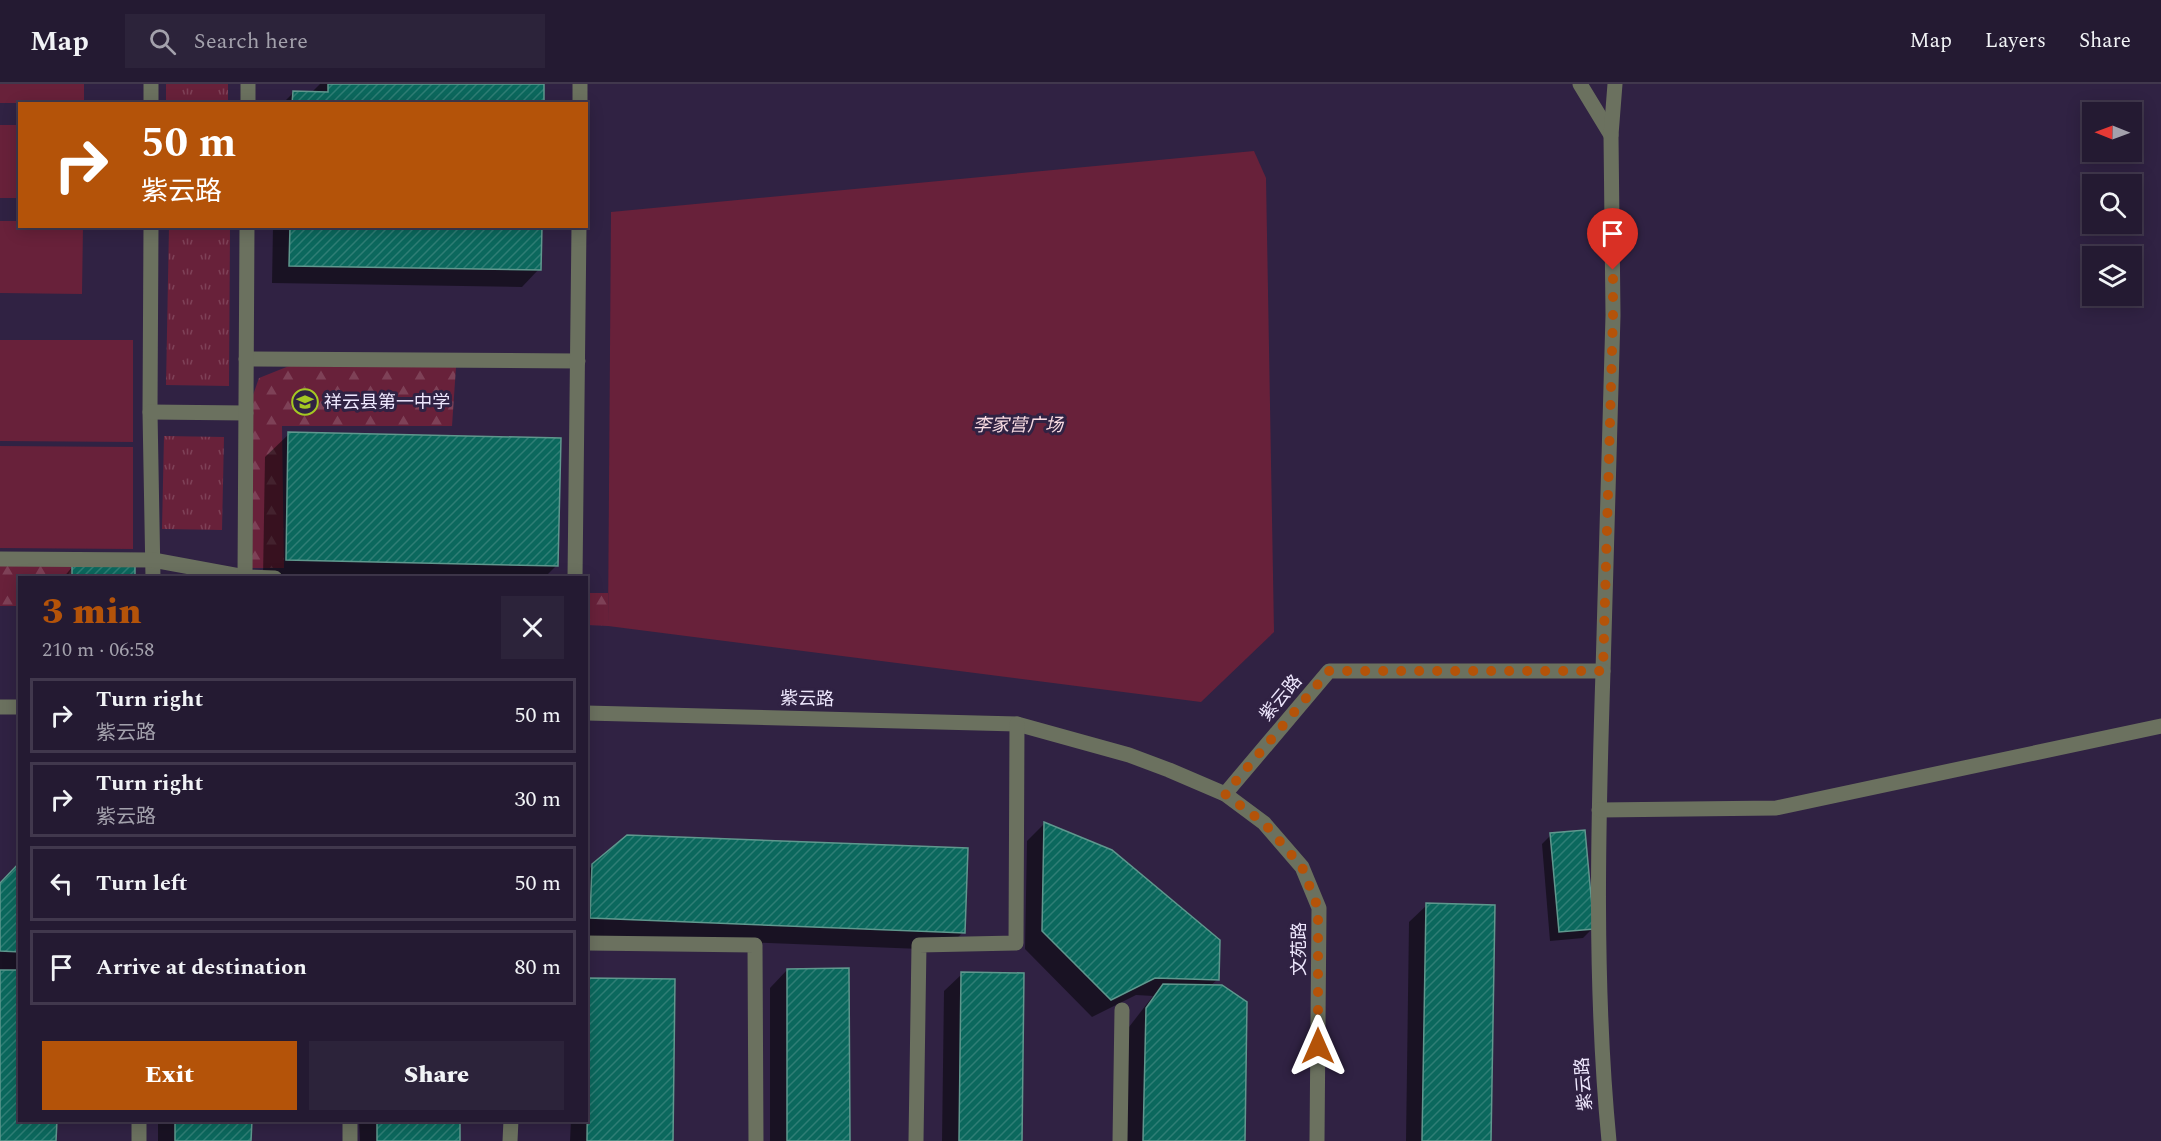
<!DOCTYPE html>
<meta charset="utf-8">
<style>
body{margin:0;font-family:Spectral,"Noto Sans SC",serif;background:#2c233a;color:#f1f3f6;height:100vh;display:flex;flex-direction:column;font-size:22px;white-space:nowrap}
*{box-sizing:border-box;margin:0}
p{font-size:20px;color:#a3a1ac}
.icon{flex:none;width:33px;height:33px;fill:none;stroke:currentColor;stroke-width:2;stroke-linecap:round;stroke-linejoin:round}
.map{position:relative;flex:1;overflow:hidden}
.panel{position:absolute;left:18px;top:492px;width:570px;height:546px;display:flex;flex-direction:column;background:#241a32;border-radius:0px;box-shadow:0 3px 15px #0003,0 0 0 2px #41384d}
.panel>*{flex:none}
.hud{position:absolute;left:18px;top:18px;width:570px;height:126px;border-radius:0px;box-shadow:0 3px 15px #0003,0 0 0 2px #41384d;background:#b45309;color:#fff;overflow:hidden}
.needle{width:39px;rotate:271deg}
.fabs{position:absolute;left:2082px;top:18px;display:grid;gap:12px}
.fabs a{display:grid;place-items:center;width:60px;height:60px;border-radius:0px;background:#241a32;box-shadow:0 3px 15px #0003,0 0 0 2px #41384d;font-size:30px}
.pin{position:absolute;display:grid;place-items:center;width:51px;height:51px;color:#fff;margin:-62px -26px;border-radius:50% 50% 50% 0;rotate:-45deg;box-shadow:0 0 6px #0007}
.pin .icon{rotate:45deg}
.me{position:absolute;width:66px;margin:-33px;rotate:0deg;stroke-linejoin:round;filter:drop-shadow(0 0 4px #0008)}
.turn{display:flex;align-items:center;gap:21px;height:126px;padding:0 24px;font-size:27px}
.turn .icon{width:78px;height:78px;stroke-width:2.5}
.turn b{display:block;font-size:42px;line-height:51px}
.round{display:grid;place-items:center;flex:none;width:63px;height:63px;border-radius:0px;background:#2c233a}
.headline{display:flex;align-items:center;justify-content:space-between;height:102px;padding:0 24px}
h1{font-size:36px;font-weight:800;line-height:45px;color:#b45309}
.primary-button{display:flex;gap:12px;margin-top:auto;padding:12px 24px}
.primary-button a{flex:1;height:69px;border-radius:0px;background:#b45309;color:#fff;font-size:24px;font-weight:800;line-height:69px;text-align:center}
.primary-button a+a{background:#2c233a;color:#f1f3f6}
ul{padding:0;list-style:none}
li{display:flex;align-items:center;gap:18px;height:75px;margin:0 12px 9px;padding:0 12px;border:3px solid #41384d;border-radius:0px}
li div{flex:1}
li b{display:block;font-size:22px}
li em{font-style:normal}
header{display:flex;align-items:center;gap:36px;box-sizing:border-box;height:84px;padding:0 30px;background:#241a32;border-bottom:2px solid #41384d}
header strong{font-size:28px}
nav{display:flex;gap:33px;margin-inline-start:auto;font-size:21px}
.search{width:420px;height:54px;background:#2c233a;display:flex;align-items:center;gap:15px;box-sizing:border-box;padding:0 21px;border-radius:0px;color:#a3a1ac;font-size:22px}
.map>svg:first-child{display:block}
.grass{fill:url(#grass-tufts)}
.forest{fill:url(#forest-firs)}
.park{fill:#68213a}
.shadow{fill:#0007}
.building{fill:url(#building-hatch);stroke:#5f988e;stroke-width:1.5}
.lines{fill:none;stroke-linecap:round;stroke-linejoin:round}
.minor{stroke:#6b715f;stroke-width:15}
.route{stroke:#b45309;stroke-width:10;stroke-dasharray:0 18}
.labels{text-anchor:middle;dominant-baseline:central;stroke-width:6;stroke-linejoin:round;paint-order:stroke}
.poi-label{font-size:18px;fill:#eee7fd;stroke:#302243;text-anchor:start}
.park-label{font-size:18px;font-style:italic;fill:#f8dbe2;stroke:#302243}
.street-label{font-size:18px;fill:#eee7fd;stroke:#302243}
</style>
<header>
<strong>Map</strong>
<div class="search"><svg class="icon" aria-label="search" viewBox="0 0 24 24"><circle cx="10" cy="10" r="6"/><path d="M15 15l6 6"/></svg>Search here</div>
<nav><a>Map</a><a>Layers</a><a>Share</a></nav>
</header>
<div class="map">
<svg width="2161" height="1057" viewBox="0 0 2161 1057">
<defs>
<pattern id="grass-tufts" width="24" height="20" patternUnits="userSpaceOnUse" patternTransform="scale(1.5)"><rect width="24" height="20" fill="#68213a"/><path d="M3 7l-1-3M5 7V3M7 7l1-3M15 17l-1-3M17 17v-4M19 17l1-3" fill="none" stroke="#7e4157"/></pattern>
<pattern id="forest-firs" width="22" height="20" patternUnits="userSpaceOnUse" patternTransform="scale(1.5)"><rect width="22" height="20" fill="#68213a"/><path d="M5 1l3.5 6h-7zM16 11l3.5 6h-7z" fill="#7e4157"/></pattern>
<pattern id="building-hatch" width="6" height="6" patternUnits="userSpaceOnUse" patternTransform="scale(1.5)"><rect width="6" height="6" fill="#0b685d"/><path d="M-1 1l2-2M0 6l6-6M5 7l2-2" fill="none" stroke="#2f7e75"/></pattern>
</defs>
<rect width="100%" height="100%" fill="#302243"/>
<g class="grass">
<rect x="166" y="0" width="62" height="19"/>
<path d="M169,143H230L229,302L166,301Z"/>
<path d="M164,352L224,353L222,446L162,445Z"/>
</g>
<g class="forest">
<path d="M294,280L456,283L452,342H282L284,484H252L253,311L259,294Z"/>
<path d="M0,481H72V493L20,494L19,522H0Z"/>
<path d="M587,509H608V542L587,541Z"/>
</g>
<g class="park">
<rect x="0" y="0" width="84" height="19"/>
<rect x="0" y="41" width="19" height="73"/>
<path d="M1254,67L1266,94L1274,548L1201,618L608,542L611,128Z"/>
<path d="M0,137H19L20,142L83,143L82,210L0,209Z"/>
<path d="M0,256H133V358L0,357Z"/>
<path d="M0,362L133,363V465L0,464Z"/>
</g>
<g class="shadow">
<path d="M320,0H543L542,20H282L293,9H311Z"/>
<path d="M273,142H540L539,185L522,203L272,199Z"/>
<path d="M289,350L557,481L544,494H263L265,373Z"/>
<path d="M73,482L133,494H63Z"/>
<path d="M1044,740L1217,896L1210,902L1244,1057H1126L1129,943L1153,912L1136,911L1092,933L1025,865L1027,757Z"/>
<path d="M1551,751L1592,845L1583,854L1550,857L1542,760Z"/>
<path d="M20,779V1036L55,1057H0V800Z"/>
<path d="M593,781L963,848L946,866L586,852V788Z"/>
<path d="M1427,821L1490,1057H1406L1409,838Z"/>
<path d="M787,886L848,1057H770V904Z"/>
<path d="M962,890L1020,1057H942L944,907Z"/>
<path d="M590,895L672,1057H570L571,1036H586V899Z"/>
<rect x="158" y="1036" width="92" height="21"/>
<path d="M359,1036H458L459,1057H360Z"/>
</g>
<g class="building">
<path d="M328,0H544V20H292L293,7L328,8Z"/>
<path d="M290,142H542L541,186L289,182Z"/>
<path d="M288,348L561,354L558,482L286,476Z"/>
<rect x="72" y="481" width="63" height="13"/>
<path d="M1044,738L1112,766L1220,856L1219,896L1155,894L1111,916L1042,847Z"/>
<path d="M1585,746L1594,845L1559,848L1550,749Z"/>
<path d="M627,751L968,764L965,849L590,834L592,780Z"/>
<path d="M20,778V868L0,867V799Z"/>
<path d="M1426,819L1495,821L1491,1057H1422Z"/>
<path d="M849,884L850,1057H787V885Z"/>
<path d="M0,886H20V1036H57L56,1057H0Z"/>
<path d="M961,888L1024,889L1022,1057H959Z"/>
<path d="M589,894L675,895L673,1057H587Z"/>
<path d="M1163,900L1222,901L1247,918L1245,1057H1143L1146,924Z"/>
<path d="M175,1036H252L251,1057H175Z"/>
<rect x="377" y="1036" width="83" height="21"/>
</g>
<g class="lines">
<g class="minor">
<path d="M1580,0L1611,51"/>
<path d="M151,20V0"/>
<path d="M248,20V0"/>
<path d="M580,20V0"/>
<path d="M151,142L150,328L153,494"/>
<path d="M246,275L578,277"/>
<path d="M150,328L246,329"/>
<path d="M0,475L153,476L245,493L275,494"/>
<path d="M245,494L247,142"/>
<path d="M575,494L579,142"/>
<path d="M1603,587L1613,231L1611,51L1615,0"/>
<path d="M0,623H20"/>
<path d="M586,629L1017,640L1129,671L1169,686L1225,710L1264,739L1302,783L1319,824L1317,1057"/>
<path d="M1225,710L1329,587H1603C1598,743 1594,902 1609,1057"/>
<path d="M1599,726L1776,724L2161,642"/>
<path d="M586,859L755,861L756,1057"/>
<path d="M139,1057V1036"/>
<path d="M350,1057V1036"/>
<path d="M510,1057L511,1036"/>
<path d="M916,1057L919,861L1016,859L1017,640"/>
<path d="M1120,1057L1122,926"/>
</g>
</g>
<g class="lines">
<path class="route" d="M1318,962V824L1302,783L1264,739L1225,710L1329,587H1603L1613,231V186"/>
</g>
<defs>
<g id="school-ring" transform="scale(1.35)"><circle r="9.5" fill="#302243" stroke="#a5c823" stroke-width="1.5"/><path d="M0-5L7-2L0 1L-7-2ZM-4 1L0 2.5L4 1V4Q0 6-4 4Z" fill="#a5c823"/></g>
</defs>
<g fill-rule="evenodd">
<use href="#school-ring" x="305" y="318"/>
</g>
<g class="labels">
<g class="poi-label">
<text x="324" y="318">祥云县第一中学</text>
</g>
<g class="park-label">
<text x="1018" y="341">李家营广场</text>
</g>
<g class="street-label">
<text transform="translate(1281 614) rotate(-50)">紫云路</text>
<text transform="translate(807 615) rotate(1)">紫云路</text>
<text transform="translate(1299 865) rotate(-90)">文苑路</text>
<text transform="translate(1584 1000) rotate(-94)">紫云路</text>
</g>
</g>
</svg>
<div class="fabs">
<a><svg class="needle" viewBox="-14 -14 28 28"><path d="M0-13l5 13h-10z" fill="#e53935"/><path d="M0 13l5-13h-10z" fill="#a3a1ac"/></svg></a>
<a><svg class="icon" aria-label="search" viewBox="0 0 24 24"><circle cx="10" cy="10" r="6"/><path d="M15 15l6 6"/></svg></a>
<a><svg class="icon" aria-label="layers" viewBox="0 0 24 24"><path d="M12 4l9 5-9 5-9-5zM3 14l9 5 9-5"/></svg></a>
</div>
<div class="pin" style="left:1613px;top:186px;background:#d93025"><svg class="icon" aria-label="arrive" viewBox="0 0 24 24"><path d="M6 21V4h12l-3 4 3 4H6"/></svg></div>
<svg class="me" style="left:1318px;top:962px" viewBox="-20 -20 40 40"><path d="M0-17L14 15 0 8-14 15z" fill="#b45309" stroke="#fff" stroke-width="4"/></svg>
<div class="hud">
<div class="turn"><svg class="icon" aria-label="right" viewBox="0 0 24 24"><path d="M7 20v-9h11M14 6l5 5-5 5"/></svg><div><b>50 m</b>紫云路</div></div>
</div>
<section class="panel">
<div class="headline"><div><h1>3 min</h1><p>210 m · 06:58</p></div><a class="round"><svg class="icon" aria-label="close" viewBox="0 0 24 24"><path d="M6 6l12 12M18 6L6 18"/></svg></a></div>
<ul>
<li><svg class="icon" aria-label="right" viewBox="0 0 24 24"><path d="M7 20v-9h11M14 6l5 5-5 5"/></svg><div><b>Turn right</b><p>紫云路</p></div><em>50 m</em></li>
<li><svg class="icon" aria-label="right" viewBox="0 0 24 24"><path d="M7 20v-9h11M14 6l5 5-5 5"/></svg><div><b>Turn right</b><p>紫云路</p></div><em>30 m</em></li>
<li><svg class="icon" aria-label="left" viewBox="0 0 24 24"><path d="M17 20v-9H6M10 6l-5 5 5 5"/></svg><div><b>Turn left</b></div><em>50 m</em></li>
<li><svg class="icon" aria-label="arrive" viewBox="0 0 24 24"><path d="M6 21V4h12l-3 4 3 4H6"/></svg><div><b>Arrive at destination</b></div><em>80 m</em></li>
</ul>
<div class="primary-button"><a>Exit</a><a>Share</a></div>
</section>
</div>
